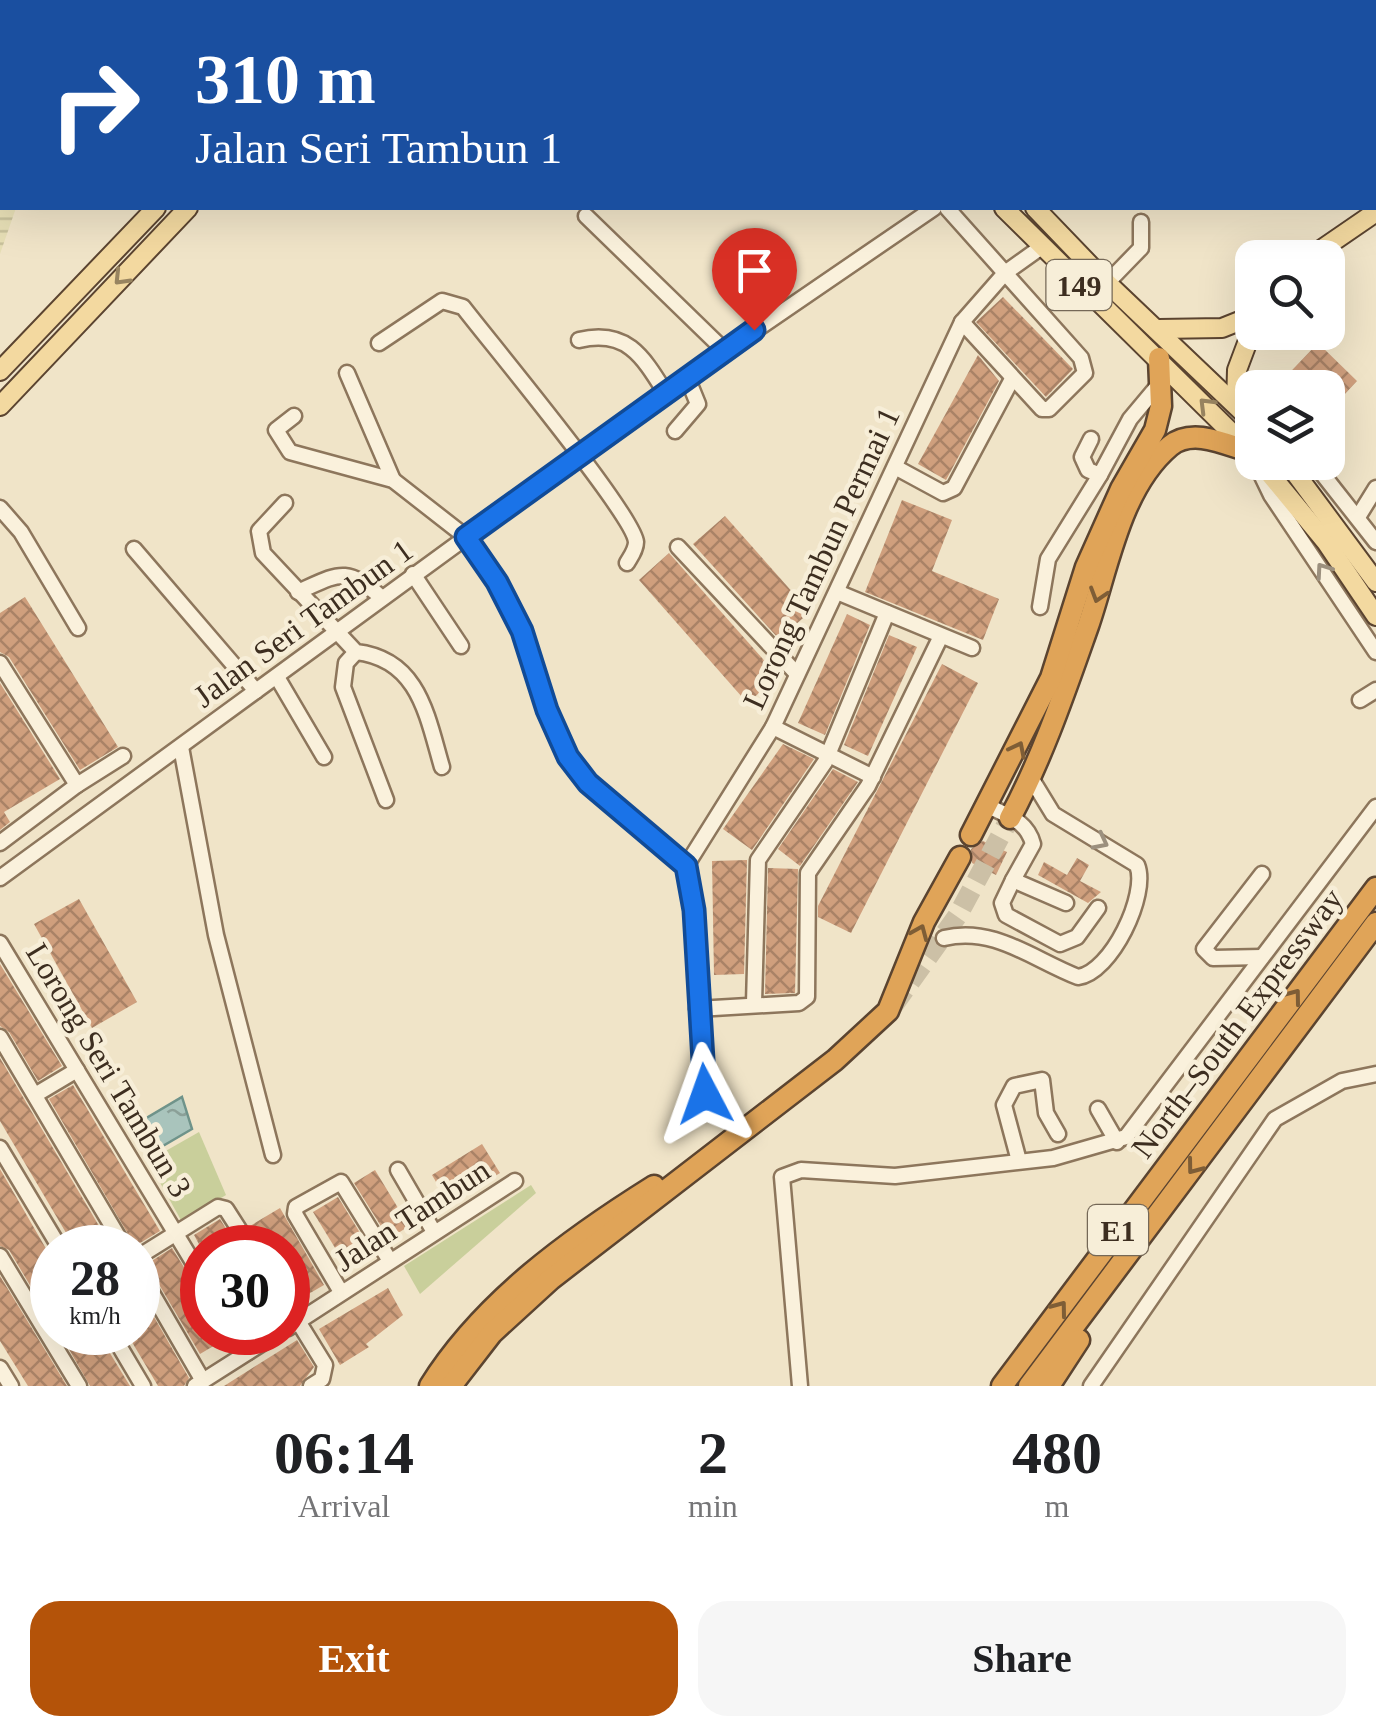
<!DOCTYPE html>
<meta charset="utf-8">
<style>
body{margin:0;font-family:Georgia,serif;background:#f6f6f6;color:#202124;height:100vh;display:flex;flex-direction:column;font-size:38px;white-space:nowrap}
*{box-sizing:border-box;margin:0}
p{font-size:32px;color:#757577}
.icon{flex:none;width:55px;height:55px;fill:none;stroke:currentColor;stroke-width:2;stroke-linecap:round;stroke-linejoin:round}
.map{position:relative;height:1386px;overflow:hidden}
.sheet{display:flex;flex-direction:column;background:#fff;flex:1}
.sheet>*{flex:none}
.guide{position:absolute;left:0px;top:0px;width:1378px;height:210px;box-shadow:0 10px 40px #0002;background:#1a4fa0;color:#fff;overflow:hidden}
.controls{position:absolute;left:1235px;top:240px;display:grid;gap:20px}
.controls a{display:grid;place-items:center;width:110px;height:110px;border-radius:20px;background:#fff;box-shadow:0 10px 40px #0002;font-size:50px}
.speed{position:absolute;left:30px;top:1225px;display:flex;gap:20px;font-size:50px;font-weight:700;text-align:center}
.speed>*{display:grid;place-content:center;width:130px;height:130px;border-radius:50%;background:#fff;box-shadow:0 10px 40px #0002;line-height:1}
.speed small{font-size:25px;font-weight:400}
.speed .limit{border:15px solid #d22;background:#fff;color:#111}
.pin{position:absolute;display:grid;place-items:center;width:85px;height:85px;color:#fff;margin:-102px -42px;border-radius:50% 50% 50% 0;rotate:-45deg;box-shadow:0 0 10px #0007}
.pin .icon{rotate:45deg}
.me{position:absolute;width:110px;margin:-55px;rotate:356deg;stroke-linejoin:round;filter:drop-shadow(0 0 8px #0008)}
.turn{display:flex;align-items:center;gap:35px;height:210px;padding:0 30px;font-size:45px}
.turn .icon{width:130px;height:130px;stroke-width:2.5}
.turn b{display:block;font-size:70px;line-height:85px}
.eta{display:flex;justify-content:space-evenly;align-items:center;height:170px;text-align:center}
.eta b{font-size:60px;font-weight:800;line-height:70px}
.button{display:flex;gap:20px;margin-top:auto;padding:20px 30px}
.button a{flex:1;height:115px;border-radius:30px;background:#b45309;color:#fff;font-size:40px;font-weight:800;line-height:115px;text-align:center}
.button a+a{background:#f6f6f6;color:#202124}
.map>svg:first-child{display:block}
.farmland{fill:url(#farmland-rules)}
.park{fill:#c9cf9b}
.water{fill:url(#water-ripples);stroke:#6f938a;stroke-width:2.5}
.building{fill:url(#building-cross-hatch)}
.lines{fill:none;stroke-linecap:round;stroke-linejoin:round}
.highway-tunnel{stroke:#ccc0a6;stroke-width:20;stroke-dasharray:20 10;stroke-linecap:butt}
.minor-casing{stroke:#8d765c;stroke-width:19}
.major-casing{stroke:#5b4430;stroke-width:22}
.highway-casing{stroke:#5b4430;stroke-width:25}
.minor{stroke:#faf1dc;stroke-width:14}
.major{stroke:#f3d9a0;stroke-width:18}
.highway{stroke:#e0a458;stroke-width:20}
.oneway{stroke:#988460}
.oneway2{stroke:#9c907e}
.oneway3{stroke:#7e5d36}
.route-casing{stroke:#114b97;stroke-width:25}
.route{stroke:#1a73e8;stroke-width:18}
.labels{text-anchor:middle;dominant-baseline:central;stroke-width:9;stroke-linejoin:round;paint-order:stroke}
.shield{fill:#f7eed8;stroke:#756857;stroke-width:2.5}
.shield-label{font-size:30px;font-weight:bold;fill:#3d2e20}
.street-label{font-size:32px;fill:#3d2e20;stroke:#f7eed8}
</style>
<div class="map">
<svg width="1376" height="1386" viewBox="0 0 1376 1386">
<defs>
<pattern id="farmland-rules" width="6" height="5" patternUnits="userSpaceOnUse" patternTransform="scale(2.5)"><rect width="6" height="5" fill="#e6deb5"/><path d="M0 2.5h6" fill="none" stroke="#c6bf9b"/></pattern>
<pattern id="water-ripples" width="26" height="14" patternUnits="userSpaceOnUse" patternTransform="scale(2.5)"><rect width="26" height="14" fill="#a9c4bc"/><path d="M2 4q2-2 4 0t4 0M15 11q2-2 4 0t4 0" fill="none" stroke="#8ba098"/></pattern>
<pattern id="building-cross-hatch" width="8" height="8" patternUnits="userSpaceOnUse" patternTransform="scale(2.5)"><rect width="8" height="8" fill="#cf9f7d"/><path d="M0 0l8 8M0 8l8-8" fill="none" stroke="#a98266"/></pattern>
</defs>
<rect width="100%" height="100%" fill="#f0e4c8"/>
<path class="farmland" d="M0,0H83L2,2V208H16L0,254Z"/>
<g class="park">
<path d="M199,1132L226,1195L182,1222L148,1161Z"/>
<path d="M531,1185L536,1193L420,1294L404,1266Z"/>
</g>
<path class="water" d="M182,1097L192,1129L149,1154L133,1126Z"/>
<g class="building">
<path d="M1003,297L1073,369L1046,397L976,322Z"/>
<path d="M1318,343L1357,381L1328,412V388H1275Z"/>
<path d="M978,355L999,381L946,480L918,464Z"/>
<path d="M902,500L952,520L932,571L999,599L983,640L865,592Z"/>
<path d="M725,516L810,612L779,639L693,544Z"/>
<path d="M669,553L778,676L750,701L742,697L639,580Z"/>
<path d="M25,597L118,747L80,770L9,657L0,652V613Z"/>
<path d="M847,614L870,625L825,735L798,723Z"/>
<path d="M889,635L917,647L868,756L844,745Z"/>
<path d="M942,664L978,683L851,933L818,917V906Z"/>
<path d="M0,683L60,779L4,812L10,822L0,830Z"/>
<path d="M783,744L814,759L752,850L723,829Z"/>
<path d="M833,769L858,782L800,866L778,849Z"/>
<path d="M983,841L1007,852L996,875L972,863L971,849Z"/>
<path d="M1077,858L1089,865L1080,881L1101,892L1088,903L1038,875L1044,862L1067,875Z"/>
<path d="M747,860L744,974L714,975L712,861Z"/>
<path d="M768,868L798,869L795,993L765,994Z"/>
<path d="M79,899L137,1002L92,1028L34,924Z"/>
<path d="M0,964L62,1066L38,1081L9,1032L0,1026Z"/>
<path d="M0,1058L112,1248H75L0,1121Z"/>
<path d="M73,1085L160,1231L135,1246L49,1099Z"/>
<path d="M482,1144L500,1173L449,1204L432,1175Z"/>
<path d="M0,1169L52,1259V1322L9,1250L0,1246Z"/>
<path d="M375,1170L409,1226L389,1239L354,1183Z"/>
<path d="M338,1197L373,1254L348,1269L313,1212Z"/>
<path d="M280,1208L324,1285L298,1300L288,1295V1248H261L250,1226Z"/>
<path d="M220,1219L238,1248H201L194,1235Z"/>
<path d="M172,1248L202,1296V1332H226L227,1338L200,1354L147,1264Z"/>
<path d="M0,1276L67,1386H28L0,1341Z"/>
<path d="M388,1288L403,1315L366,1344L369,1347L340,1365L319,1329Z"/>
<path d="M138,1289L189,1378L184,1386H158L126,1332H138Z"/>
<path d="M59,1332H97L130,1386H90Z"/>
<path d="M297,1340L314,1367L300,1386H224Z"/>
</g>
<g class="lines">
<path class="highway-tunnel" d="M893,1006L958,915L1010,818"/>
<g class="minor-casing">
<g id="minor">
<path d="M947,208L1081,358L1085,373L1049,409H1042L962,322"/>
<path d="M586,216L725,351"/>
<path d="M1107,283L1141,248V222"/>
<path d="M579,340C626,329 642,355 665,392"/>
<path d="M379,343L442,301L463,307C489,341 634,515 636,542C636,550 631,556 627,563"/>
<path d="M347,373L393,480"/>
<path d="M294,416L276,430L290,452L393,480L466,537L497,582L522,631L547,710L568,757L588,783L686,866L694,910L705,1095"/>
<path d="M675,431L698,404L687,377"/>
<path d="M1091,439L1082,457L1088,470L1100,475L1130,419L1161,382"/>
<path d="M1313,462L1376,542"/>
<path d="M895,467L943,493L954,488L1012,379"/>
<path d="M1258,468L1271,495L1376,652"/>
<path d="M285,503L259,531L263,553L356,652C419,659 427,716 442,767"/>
<path d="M0,508L21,532L78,628"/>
<path d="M1358,517L1376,488"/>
<path d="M678,547L797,674"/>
<path d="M134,549L256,691"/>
<path d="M413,574L461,646"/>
<path d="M298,592C340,573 346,566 382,598"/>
<path d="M837,592L972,648"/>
<path d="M1040,607L1048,559L1100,475"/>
<path d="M356,652L346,663L343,687L386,800"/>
<path d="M0,663L77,785L123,756"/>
<path d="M277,677L324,757"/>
<path d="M1360,700L1376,690"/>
<path d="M773,727L873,777"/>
<path d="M181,747L216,935L273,1155"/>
<path d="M988,806C1008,816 1027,821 1033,844L1013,880L1066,903"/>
<path d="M0,843L77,785"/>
<path d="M686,866L773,727L962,322L1005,273L1040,248"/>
<path d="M0,878L665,392L934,208"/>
<path d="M1013,880L1002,903L1006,915L1060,944L1077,937L1098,908"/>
<path d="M944,938C994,926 1032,959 1078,977C1111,973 1149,894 1137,865L1053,814L1031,778"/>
<path d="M0,943L202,1277"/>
<path d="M1262,957L1213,958L1204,949L1262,874"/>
<path d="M754,1003L758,860L825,762L887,613"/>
<path d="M697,1009L799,1003L807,997L808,873L868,786L941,636"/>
<path d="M0,1037L125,1248"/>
<path d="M35,1095L77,1070"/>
<path d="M1098,1109L1117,1142"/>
<path d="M0,1148L60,1248"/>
<path d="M1019,1161L1004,1105L1014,1086L1042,1080L1046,1113L1058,1134"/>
<path d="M398,1170L434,1232"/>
<path d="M0,1256L79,1386"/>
<path d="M138,1257L218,1207L226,1209L251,1248"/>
<path d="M138,1269L203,1381"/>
<path d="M341,1292L295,1214L296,1207L341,1182L390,1261"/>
<path d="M288,1305L325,1365L322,1379L311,1386"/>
<path d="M288,1328L515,1181"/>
<path d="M111,1332L143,1386"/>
<path d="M236,1332L248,1352"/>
<path d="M0,1368L11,1386"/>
<path d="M195,1386L280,1332"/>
<path d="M800,1386L782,1177L801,1170L895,1176L1053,1158L1126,1137L1376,807"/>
<path d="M1091,1386L1275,1119L1342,1081L1376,1074"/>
</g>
</g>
<g class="major-casing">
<g id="major">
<path d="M874,0L876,2"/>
<path d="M902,0L903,2"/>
<path d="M352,2L354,0"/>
<path d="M384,2L386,0"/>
<path d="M1004,208L1252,453"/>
<path d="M1035,208L1107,283L1252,421"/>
<path d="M1309,258L1376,212"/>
<path d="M1159,329L1222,328L1252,316"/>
<path d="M0,371L156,208"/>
<path d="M1236,404L1237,370L1252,330"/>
<path d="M0,406L188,208"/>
<path d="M1260,462L1326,542L1376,616"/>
<path d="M1287,462L1376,582"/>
</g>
</g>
<g class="highway-casing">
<g id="highway">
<path d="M1010,818C1043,756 1065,691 1088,626C1108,568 1120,488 1170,446C1193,427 1227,445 1251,452"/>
<path d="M971,835L1051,678L1086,567L1121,489L1155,430L1161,406L1159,358"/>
<path d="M430,1386C483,1301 571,1238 654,1186"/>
<path d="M451,1386L492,1333L551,1279L835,1060L888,1011L924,922L960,857"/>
<path d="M1002,1386L1376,888"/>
<path d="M1029,1386L1376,923"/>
<path d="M1049,1386L1079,1340"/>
</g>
</g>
<use href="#minor" class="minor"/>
<use href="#major" class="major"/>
<use href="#highway" class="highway"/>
</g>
<defs><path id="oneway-chevron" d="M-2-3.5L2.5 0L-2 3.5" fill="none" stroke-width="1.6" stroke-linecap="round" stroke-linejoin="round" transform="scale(2.5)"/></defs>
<g class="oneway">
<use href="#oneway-chevron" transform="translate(121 278) rotate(134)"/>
<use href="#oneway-chevron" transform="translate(1206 405) rotate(-135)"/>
</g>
<g class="oneway2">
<use href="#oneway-chevron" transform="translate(1323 570) rotate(-125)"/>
<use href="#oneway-chevron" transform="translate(1101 842) rotate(27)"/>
</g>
<g class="oneway3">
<use href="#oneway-chevron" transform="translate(1098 595) rotate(107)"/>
<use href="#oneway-chevron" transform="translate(1018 749) rotate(-63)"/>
<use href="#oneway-chevron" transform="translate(920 932) rotate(-67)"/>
<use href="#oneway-chevron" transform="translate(1294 996) rotate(-53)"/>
<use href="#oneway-chevron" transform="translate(1194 1167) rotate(127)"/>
<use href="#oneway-chevron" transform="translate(1060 1308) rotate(-53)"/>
</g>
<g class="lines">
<g class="route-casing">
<path id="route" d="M705,1094L694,910L686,866L588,783L568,757L547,710L522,631L497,582L466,537L754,330"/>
</g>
<use href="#route" class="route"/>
</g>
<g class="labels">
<g class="shield">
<rect x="1046.5" y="260" width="65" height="50" rx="8"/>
<rect x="1088" y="1205" width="60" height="50" rx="8"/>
</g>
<g class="shield-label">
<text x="1079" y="285">149</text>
<text x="1118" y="1230">E1</text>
</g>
<g class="street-label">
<text transform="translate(821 558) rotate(-65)">Lorong Tambun Permai 1</text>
<text transform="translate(303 623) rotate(-36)">Jalan Seri Tambun 1</text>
<text transform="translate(1237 1023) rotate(-53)">North–South Expressway</text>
<text transform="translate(109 1070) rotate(59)">Lorong Seri Tambun 3</text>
<text transform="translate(412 1215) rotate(-33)">Jalan Tambun</text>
</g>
</g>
</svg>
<div class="controls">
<a><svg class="icon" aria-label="search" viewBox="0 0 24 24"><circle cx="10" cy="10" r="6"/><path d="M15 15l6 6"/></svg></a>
<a><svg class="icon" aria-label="layers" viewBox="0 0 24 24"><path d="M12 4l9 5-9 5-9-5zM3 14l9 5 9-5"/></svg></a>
</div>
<div class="speed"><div>28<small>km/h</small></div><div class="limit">30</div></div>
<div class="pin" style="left:754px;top:330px;background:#d93025"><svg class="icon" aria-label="arrive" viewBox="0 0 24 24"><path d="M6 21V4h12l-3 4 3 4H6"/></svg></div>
<svg class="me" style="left:705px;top:1094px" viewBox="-20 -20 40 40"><path d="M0-17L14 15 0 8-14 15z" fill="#1a73e8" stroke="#fff" stroke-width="4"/></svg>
<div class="guide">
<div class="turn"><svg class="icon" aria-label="right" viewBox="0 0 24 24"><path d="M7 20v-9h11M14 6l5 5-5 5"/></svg><div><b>310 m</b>Jalan Seri Tambun 1</div></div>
</div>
</div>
<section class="sheet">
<div class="eta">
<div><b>06:14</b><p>Arrival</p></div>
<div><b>2</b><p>min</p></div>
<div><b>480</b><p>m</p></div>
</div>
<div class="button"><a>Exit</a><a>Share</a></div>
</section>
